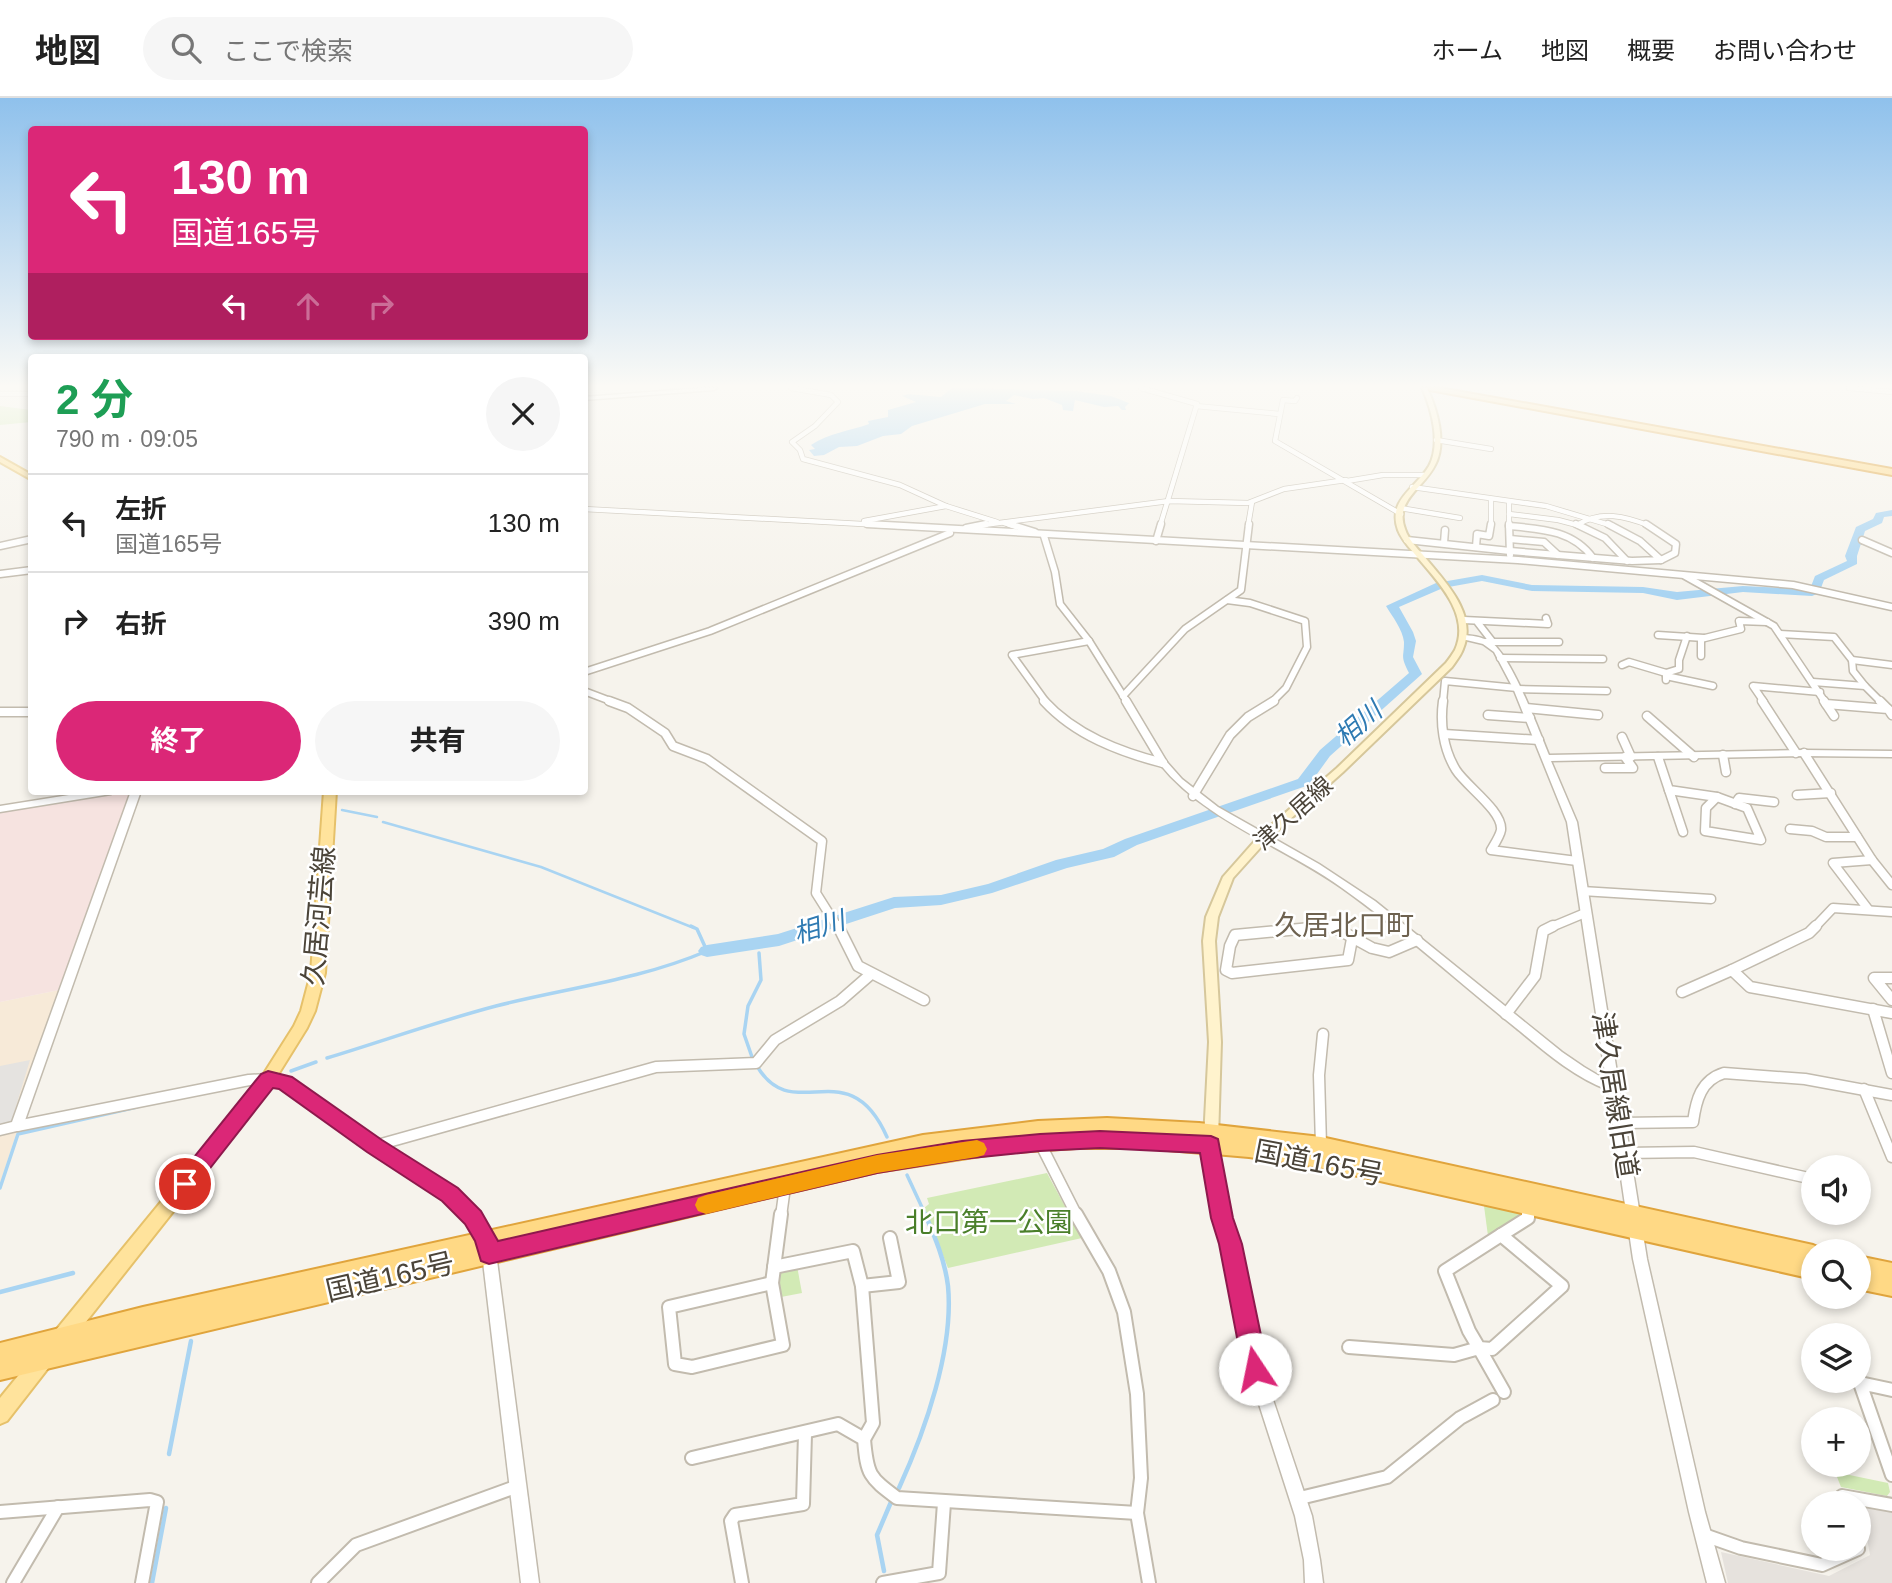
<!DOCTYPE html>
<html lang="ja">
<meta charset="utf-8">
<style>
body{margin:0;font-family:Helvetica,"Noto Sans JP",sans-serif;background:#f6f6f6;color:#222;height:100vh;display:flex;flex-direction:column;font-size:26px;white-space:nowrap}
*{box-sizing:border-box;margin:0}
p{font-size:23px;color:#767676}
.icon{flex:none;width:38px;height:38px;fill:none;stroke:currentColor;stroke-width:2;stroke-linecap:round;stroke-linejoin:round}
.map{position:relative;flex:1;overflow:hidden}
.panel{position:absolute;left:28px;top:256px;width:560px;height:441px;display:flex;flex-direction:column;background:#fff;border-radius:7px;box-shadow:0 4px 10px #0003}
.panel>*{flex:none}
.guide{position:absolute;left:28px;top:28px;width:560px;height:214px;border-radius:7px;box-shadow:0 4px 10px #0003;background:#db2777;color:#fff;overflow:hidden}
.fabs{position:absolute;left:1801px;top:1057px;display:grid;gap:14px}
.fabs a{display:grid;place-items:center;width:70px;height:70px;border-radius:50%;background:#fff;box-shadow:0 4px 10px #0003;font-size:35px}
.pin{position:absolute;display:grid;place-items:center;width:60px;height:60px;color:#fff;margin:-30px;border:4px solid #fff;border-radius:50%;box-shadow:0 2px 7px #0007}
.me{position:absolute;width:77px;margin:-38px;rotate:349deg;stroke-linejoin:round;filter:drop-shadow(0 0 5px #0008)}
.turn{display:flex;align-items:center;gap:24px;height:147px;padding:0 28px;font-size:32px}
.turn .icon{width:91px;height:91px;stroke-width:2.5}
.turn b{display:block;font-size:49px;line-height:60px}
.lanes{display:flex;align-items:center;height:66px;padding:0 28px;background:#0003;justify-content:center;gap:35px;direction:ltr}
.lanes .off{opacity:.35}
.round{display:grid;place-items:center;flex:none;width:74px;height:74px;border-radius:37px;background:#f6f6f6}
.summary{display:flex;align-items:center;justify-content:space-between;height:119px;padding:0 28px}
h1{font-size:42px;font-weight:700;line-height:52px;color:#1e9e55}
.action{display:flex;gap:14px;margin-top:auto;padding:14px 28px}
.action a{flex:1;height:80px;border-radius:42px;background:#db2777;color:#fff;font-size:28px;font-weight:700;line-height:80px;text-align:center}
.action a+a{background:#f6f6f6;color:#222}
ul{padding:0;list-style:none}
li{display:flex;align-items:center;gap:21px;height:98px;padding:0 28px;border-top:2px solid #e0e0e0}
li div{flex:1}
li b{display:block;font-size:26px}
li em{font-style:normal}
header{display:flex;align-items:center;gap:42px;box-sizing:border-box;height:98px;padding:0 35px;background:#fff;border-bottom:2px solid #e0e0e0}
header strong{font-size:33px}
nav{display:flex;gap:38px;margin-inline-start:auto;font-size:24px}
.search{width:490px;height:63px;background:#f6f6f6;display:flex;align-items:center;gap:18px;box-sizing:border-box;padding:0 24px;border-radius:38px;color:#767676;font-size:26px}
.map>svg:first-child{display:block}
.commercial{fill:#f7ead8}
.industrial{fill:#e6e2dd}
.medical{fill:#f6e3e0}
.green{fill:#d2eab5}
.parking{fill:#e5e3e0}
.water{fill:#a9d4f2}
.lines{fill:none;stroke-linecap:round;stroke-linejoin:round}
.stream-far2{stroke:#a9d4f2;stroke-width:2.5}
.stream-far1{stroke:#a9d4f2;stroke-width:3.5}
.stream{stroke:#a9d4f2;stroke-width:4.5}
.river{fill:#a9d4f2;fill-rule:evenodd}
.minor-far4-casing{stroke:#c2bbae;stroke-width:6}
.minor-far3-casing{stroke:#c2bbae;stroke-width:9}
.minor-far2-casing{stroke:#c2bbae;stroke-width:11}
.minor-far1-casing{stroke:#c2bbae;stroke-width:13}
.minor-casing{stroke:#c2bbae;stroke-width:16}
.tertiary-casing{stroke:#c2bbae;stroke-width:3}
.secondary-casing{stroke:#d6c79b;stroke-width:4}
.primary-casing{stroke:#e6c16a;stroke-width:4}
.trunk-casing{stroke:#e0a43c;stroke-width:4}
.minor-far4{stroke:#fff;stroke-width:4.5}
.minor-far3{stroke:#fff;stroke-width:6}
.minor-far2{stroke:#fff;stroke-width:8}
.minor-far1{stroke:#fff;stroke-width:10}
.minor{stroke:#fff;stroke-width:12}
.tertiary{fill:#fff;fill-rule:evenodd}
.secondary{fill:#fff3cd;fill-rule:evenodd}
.primary{fill:#ffe39c;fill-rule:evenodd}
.trunk{fill:#ffd985;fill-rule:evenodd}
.route{fill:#db2777;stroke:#8e194d;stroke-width:2}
.slow{fill:#f59e0b}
.labels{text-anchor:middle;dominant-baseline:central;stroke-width:5;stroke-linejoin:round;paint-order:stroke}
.street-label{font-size:24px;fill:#4b4439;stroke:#fff}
.water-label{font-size:26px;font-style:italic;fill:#2e7ab2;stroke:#fff}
.near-street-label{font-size:28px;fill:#4b4439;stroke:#fff}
.quarter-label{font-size:28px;fill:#6e6250;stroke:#fff}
.near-park-label{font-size:28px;fill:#4a7f2a;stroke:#fff}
</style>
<header>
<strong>地図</strong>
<div class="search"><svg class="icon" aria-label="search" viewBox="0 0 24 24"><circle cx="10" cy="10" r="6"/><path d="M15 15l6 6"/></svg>ここで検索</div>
<nav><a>ホーム</a><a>地図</a><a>概要</a><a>お問い合わせ</a></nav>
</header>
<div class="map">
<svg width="1892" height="1485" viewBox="0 0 1892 1485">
<rect width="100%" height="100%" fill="#f6f3ec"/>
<path class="commercial" d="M64,891L0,1085V904Z"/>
<path class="industrial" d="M1861,1407L1892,1413V1485H1728L1721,1454L1829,1478L1870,1457Z"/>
<path class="medical" d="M111,693H136L64,891L0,904V711Z"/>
<g class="green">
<path d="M0,308L31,312V324L0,327Z"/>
<path d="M1047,1075L1082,1140L948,1170L924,1110L929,1106L927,1100Z"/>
<path d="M1484,1108L1524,1116L1488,1138Z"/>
<path d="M797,1168L802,1195L781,1199L778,1178L783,1170Z"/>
<path d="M1835,1374L1888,1385L1890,1394L1887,1398L1841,1389Z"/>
</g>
<path class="parking" d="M30,962L10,1028L0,1030V968Z"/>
<path class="water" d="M952,290L1076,293L1111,298L1129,305L1125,309L1126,312H1122L1118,308L1104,309L1075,302L1073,313L1063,312L1062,307L1044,300L1033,301L1014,297L1006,303L1016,306H985L912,328L901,336L883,338L857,348L839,349L824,357L814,358L809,352L815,351L811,347C828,335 850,333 869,326L868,323L888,319V312L916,304L902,298L908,296L941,299Z"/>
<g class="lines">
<g class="stream-far2">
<path d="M342,712L377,719"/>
<path d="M383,724L541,769L694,830"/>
</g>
<g class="stream-far1">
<path d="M752,959L744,936L748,908L761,882L759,855"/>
<path d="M327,960C383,943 439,923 496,908C567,890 639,882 707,853L697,831L691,828"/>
<path d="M757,968C793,1030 848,951 887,1039"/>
<path d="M291,973L316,964"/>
<path d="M907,1077L926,1118"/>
<path d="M0,1090L18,1036L137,1009"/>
</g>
<g class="stream">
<path d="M0,1194L73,1175"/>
<path d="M169,1356L191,1243"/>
<path d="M899,1390C925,1333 954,1251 948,1188C945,1163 935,1139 925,1116"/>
<path d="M884,1473L877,1437L891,1404"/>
<path d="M152,1485L166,1410"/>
</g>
<path class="river" d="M1892,412V418L1884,419L1882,425L1865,433L1857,458V466L1824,482L1819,495L1812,498L1743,494L1677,502L1643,495L1532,493L1482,483L1443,490L1399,509L1413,534L1416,543L1413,559L1422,576L1330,658L1309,687L1137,747L1114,759L1067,770L992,795L941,807L895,810L779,848L707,859L701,857L698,853L701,849L707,847L778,836L894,799L941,797L988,786L1056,762L1103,751L1125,741L1298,681L1320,652L1409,575C1400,557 1404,561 1404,544C1403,532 1392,518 1386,508L1436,485L1482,477L1532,487L1643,489L1677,494L1743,488L1810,491L1815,478L1847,463L1845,458L1856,429L1873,421L1876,415Z"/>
<g class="minor-far4-casing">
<g id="minor-far4">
<path d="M791,290L831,297L838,304L815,328L792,344L800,352L803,361L900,387L946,408L997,424"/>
<path d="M1141,290L1197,306L1160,428"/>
<path d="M1849,290L1892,294"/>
<path d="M0,296H32"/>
<path d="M1297,300L1295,303L1283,302L1275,343L1401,416"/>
<path d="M1196,308L1279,316"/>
<path d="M1436,342L1491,351"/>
<path d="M1347,383L1383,377H1424"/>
<path d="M1412,389L1546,408L1613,428"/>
<path d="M1509,404V428"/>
<path d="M1400,410L1460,420"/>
<path d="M584,411L899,428"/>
<path d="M1509,416L1558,422L1581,428"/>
<path d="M864,423L946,408"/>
<path d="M1004,425L1015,428"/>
<path d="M1577,427C1601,412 1625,418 1650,428"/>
<path d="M976,428L1169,403L1248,405L1284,391L1346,382"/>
<path d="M1248,428L1252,404"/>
<path d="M1491,428V401"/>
</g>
</g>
<g class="minor-far3-casing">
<g id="minor-far3">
<path d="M867,426L1518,462L1793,487L1892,509"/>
<path d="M1009,426L1035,434"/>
<path d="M1509,426L1510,457"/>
<path d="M1576,426L1605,440L1627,463"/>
<path d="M1646,426L1676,446L1675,455L1661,462"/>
<path d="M1509,428C1541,431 1573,432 1593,460"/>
<path d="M966,430L986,426"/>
<path d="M1044,438L1055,474L1060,506L1089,543L1127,604"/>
<path d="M1510,441L1544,444L1558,457"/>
<path d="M1407,442L1510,453"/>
<path d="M1862,442L1892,455"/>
<path d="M1156,443L1161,426"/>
<path d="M1444,445L1445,432"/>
<path d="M0,448L32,441"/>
<path d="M1476,449L1477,436L1489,438L1491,426"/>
<path d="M1510,453L1632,463L1661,462L1640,443L1608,426"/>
<path d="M0,476L32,472"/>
<path d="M1685,478L1774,528L1825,604"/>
<path d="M1227,502L1250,505L1305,523L1307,549L1286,590L1272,604"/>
<path d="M1464,522L1548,526L1546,520"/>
<path d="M1478,525L1492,543"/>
<path d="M1780,536L1834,539L1852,562L1892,567"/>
<path d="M1658,537L1704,540"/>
<path d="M1486,544H1559"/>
<path d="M1701,558V541L1741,531L1739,523L1767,524"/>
<path d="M1500,560L1603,561"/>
<path d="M1852,562L1853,573L1865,588"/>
<path d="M1622,567L1629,564L1666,575"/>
<path d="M584,574L710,533L950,435"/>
<path d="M1666,578L1713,588"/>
<path d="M1666,582V575L1679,571V562L1687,538"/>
<path d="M1813,584L1865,588L1881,604"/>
<path d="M1518,591L1607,593"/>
<path d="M584,593L613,604"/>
<path d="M1123,598L1185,531L1241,492L1249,426"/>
<path d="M1046,604L1012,557L1089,543"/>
<path d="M1443,604L1445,583L1517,590"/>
<path d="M1764,604L1753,588L1820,594"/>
</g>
</g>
<g class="minor-far2-casing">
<g id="minor-far2">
<path d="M609,603L628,610L665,635L673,648L707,661L822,743L816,795L838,830"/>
<path d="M1044,603C1075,637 1120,654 1163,665"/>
<path d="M1126,603L1163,665"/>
<path d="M1443,603C1440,625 1443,651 1456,672C1466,688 1503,713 1501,732C1500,738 1494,747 1491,752L1577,763"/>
<path d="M1762,603L1796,655"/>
<path d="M1824,603L1826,606L1888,611L1892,617"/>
<path d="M1880,603L1888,611"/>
<path d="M1826,606L1834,618"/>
<path d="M1526,610L1598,617"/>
<path d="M0,614H32"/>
<path d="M1488,617L1530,620"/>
<path d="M1647,618L1694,659"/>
<path d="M1444,636L1539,642"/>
<path d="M1622,639L1631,659"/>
<path d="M1804,655L1872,762L1892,787"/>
<path d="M1723,657L1726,674"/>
<path d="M1658,659L1669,692L1717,699"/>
<path d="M1605,670H1633L1625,659"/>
<path d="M1669,692L1683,734"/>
<path d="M1797,697L1831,695"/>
<path d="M1193,698L1230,637L1248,619L1274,603"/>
<path d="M1717,699L1747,710L1761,742L1705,733L1706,710Z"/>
<path d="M1735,706L1739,700L1774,704"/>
<path d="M1790,731L1812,733L1826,739H1857"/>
<path d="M1582,793L1711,801"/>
<path d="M1868,811L1833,765L1872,762"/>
<path d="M1314,830H1336"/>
<path d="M1549,830L1585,815"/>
<path d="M1814,830L1833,810L1892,814"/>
</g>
</g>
<g class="minor-far1-casing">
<g id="minor-far1">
<path d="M838,828L858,868L924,902"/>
<path d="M1816,828L1809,835L1732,872L1750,889L1892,915"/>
<path d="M1352,841L1348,862L1232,875L1226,872L1230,848L1235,837L1332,828L1372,850L1389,854L1417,842"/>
<path d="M1892,880H1874L1892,902"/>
<path d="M1682,894L1732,872"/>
<path d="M1873,911L1892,975"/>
<path d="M1506,916L1535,878L1543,833L1553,828"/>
<path d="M1864,991L1892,1059"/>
<path d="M1621,1025L1693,1024C1696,1002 1701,982 1724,975L1805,981L1892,997"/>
<path d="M17,1028L249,982L268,981L285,985L373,1047L438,1087L471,1118"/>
<path d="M1040,1045L1077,1118"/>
<path d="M1321,1047L1319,977L1323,936"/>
<path d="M374,1048L656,969L756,965L775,942L840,903L871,876"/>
<path d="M1625,1055L1694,1054L1813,1081"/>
<path d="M1528,1109V1118"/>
<path d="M781,1118L785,1089"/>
</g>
</g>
<g class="minor-casing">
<g id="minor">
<path d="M470,1116L487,1143"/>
<path d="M1076,1116L1109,1173L1124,1214L1137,1296L1141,1380L1137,1415L1149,1485"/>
<path d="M1501,1137L1562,1188L1492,1251L1479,1250L1469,1233L1445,1173Z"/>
<path d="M1501,1137L1528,1120V1116"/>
<path d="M774,1169L853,1153L862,1188L873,1325L864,1341"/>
<path d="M772,1185L783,1247L692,1269L675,1266L669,1209Z"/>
<path d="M772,1185L781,1116"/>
<path d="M862,1188L899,1184L890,1140"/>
<path d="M1349,1249L1454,1257L1479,1250L1504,1294"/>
<path d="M1892,1292L1860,1285L1892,1377"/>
<path d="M692,1360L838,1326L864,1341C867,1377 869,1379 897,1400L1137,1415"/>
<path d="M1300,1400L1387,1379L1460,1320L1493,1302"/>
<path d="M1845,1405L1842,1398L1892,1407"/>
<path d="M0,1414L150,1402L157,1404L142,1485"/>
<path d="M1704,1437L1741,1450L1822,1467L1858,1451"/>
<path d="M13,1485L58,1409"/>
<path d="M318,1485L356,1447L518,1388"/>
<path d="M742,1485L731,1423L735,1417L803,1406L805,1336"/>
<path d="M883,1485L939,1475L944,1405"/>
</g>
</g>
<g class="tertiary-casing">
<g id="tertiary">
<path d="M701,290H717L714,292L584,302V299Z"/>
<path d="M1462,537C1470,537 1482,539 1489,543C1510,553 1539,633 1549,657L1804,652L1892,653V659L1804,658L1551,663L1577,724L1619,987L1621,990L1620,992L1647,1161L1705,1414L1725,1485H1707L1689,1414L1633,1161L1608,992C1573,979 1544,953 1516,930C1458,884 1403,833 1342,790C1282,747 1206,724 1159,665L1163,662L1166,663L1182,681L1218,709L1319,766L1375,803L1562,954L1584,969L1606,982L1567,724L1513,590L1494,554L1483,546L1462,541Z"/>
<path d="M94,693H116L111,696L0,714V708Z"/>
<path d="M131,693H141L23,1028L21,1032L0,1037V1027L12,1024Z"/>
<path d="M1211,1042L1215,1043L1217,1047L1224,1102L1239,1151L1263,1272L1312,1418L1320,1462L1323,1485H1305L1304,1462L1295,1418L1248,1272L1225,1151L1211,1102L1205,1047L1207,1043Z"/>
<path d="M489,1149L494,1151L496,1155L539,1485H521L482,1155L484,1151Z"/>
</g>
</g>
<g class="secondary-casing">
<path id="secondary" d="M1422,290H1427C1437,311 1447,345 1435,367C1424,390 1394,402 1405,431C1408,441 1417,450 1423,457C1444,483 1478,515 1463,551C1461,557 1456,563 1452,569L1343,674L1269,740L1233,780L1218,819L1215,843L1221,944L1218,1041L1216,1045L1211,1047L1206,1045L1204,1041L1209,944L1203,843L1206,819L1223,779L1261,736L1337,670L1446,565C1449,561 1452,557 1455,552C1472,515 1434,480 1413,454C1407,447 1401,440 1398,432C1387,402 1416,390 1429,368C1441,346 1432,312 1422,290Z"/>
</g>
<g class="primary-casing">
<g id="primary">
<path d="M0,359L32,377V382L0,364Z"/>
<path d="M324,693H336L325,875L315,913L307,930L266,996L70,1244L63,1247L56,1244L54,1238L56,1232L256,988L294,928L301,913L311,875Z"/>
<path d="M42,1254L49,1257L51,1263L49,1269L7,1323L0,1326V1300L35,1257Z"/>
</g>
</g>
<g class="trunk-casing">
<g id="trunk">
<path d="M1427,290H1440L1892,371V377L1430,292Z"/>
<path d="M1107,1020L1199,1025L1321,1039L1813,1147L1820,1150L1822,1153H1813V1181L1318,1069L1249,1059L1145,1050H1076L1000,1055L877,1074L0,1282V1245L143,1209L923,1037L1038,1023Z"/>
<path d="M1858,1158L1892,1165V1198L1858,1191Z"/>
</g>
</g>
<use href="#minor-far4" class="minor-far4"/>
<use href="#minor-far3" class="minor-far3"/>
<use href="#minor-far2" class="minor-far2"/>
<use href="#minor-far1" class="minor-far1"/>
<use href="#minor" class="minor"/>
<use href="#tertiary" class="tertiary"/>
<use href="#secondary" class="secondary"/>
<use href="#primary" class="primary"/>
<use href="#trunk" class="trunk"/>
</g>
<linearGradient id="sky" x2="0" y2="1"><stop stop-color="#8fc1ec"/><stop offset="0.58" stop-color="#fbfaf6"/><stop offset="1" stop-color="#fbfaf6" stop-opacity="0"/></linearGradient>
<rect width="1892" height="497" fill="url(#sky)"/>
<path class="route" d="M268,973L292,979L382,1042L458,1090L481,1113L498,1143L877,1057L962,1043L1040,1036L1100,1033L1211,1038L1218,1041L1233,1120L1242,1146L1268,1271L1264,1280L1255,1283L1247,1280L1243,1271L1219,1146L1211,1120L1200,1055L1100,1050L1040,1053L962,1061L877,1075L489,1166L481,1163L475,1143L465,1126L442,1103L367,1054L279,991L273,990L193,1092L185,1095L178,1092L174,1086L178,1079L261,976Z"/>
<path class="slow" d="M977,1042L984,1045L987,1051L984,1057L977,1059L877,1075L706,1116L698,1113L695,1107L698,1100L706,1097L877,1057Z"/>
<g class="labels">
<g class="street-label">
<text transform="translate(1293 715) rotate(-42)">津久居線</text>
</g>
<g class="water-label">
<text transform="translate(1358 626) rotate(-41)">相川</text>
<text transform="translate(819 829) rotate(-17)">相川</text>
</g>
<g class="near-street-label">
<text transform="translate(319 818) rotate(-85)">久居河芸線</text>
<text transform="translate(1615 997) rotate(81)">津久居線旧道</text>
<text transform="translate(1319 1065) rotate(11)">国道165号</text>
<text transform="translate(390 1179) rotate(-13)">国道165号</text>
</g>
<g class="quarter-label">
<text x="1344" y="827">久居北口町</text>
</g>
<g class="near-park-label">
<text x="989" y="1124">北口第一公園</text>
</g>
</g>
</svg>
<div class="fabs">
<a><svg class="icon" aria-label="sound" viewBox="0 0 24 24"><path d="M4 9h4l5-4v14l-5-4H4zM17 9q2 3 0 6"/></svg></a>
<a><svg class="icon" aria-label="search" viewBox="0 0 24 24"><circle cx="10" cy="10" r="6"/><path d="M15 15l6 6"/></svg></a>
<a><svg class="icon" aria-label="layers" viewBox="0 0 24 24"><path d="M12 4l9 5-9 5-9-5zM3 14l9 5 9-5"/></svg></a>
<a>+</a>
<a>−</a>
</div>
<div class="pin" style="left:185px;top:1086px;background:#d93025"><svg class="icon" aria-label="arrive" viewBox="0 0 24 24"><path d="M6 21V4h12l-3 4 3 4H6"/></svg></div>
<svg class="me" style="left:1255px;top:1271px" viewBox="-20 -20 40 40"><circle r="19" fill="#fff"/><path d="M0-13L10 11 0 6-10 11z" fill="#db2777"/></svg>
<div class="guide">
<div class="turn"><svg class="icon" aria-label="left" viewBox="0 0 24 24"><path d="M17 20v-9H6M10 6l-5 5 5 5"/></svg><div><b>130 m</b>国道165号</div></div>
<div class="lanes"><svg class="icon" aria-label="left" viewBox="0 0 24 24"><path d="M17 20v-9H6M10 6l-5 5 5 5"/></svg><svg class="icon off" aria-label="ahead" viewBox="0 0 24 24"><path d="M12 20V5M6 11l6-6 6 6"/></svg><svg class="icon off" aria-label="right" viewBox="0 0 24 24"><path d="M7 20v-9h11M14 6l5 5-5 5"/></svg></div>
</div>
<section class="panel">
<div class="summary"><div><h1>2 分</h1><p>790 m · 09:05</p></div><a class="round"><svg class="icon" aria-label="close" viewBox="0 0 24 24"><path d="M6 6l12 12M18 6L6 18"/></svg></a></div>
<ul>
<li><svg class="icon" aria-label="left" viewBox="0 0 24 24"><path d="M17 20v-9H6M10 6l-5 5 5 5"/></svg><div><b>左折</b><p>国道165号</p></div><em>130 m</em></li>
<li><svg class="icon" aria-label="right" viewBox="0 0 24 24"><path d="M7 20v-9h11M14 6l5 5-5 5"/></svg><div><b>右折</b></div><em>390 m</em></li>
</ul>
<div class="action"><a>終了</a><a>共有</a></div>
</section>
</div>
